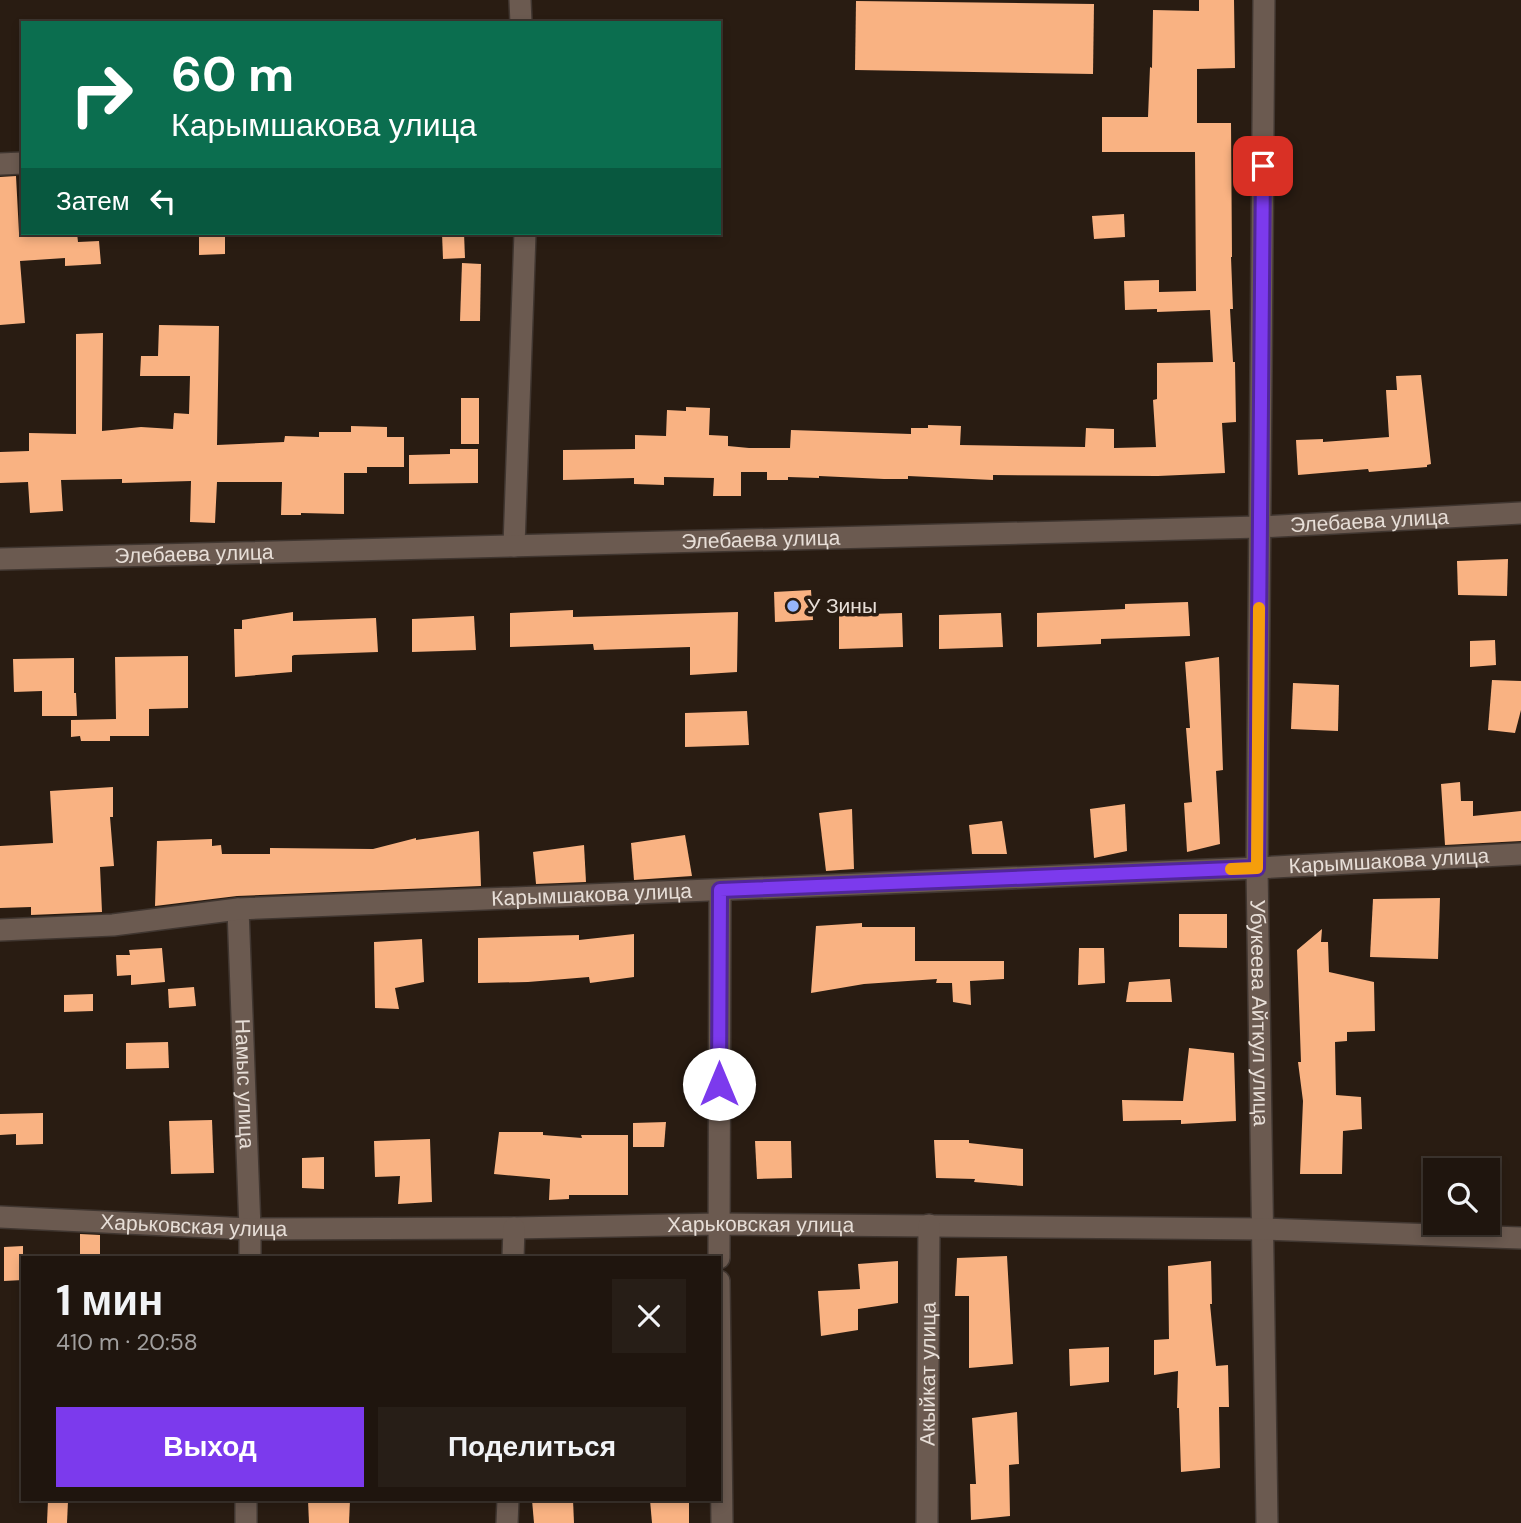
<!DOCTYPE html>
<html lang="ru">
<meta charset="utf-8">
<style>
body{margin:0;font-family:"DM Sans",sans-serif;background:#271e17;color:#f1f3f6;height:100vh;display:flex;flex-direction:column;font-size:26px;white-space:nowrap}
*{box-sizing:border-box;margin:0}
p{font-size:23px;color:#a19f9e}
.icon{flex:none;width:38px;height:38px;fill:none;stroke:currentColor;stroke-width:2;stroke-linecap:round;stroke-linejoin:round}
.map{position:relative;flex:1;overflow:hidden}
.side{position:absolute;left:21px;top:1256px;width:700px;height:245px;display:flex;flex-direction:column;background:#1f150e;border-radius:0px;box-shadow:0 4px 10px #0003,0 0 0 2px #3c342e}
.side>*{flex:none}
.top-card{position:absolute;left:21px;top:21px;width:700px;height:214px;border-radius:0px;box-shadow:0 4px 10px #0003,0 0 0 2px #3c342e;background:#0b6e4f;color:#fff;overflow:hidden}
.buttons{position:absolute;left:1423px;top:1158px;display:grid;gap:14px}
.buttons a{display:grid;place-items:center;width:77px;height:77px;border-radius:0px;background:#1f150e;box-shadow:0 4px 10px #0003,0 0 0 2px #3c342e;font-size:35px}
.pin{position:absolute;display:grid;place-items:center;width:60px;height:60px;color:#fff;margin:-30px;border-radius:14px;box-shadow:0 4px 10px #0006}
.me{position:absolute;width:77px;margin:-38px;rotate:0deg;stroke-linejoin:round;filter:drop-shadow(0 0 5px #0008)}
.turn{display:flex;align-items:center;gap:24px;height:147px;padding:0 35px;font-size:32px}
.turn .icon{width:91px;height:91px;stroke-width:2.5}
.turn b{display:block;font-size:49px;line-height:60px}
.then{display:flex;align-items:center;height:66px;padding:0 35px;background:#0003;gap:14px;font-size:26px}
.round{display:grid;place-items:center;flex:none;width:74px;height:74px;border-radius:0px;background:#271e17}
.headline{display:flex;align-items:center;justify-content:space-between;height:119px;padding:0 35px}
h1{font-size:42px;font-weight:700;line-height:52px}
.button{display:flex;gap:14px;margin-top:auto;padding:14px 35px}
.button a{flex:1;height:80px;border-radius:0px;background:#7c3aed;color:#fff;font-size:28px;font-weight:700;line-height:80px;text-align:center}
.button a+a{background:#271e17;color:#f1f3f6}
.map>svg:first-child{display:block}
.building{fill:#f9b282}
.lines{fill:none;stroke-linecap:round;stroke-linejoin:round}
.minor-casing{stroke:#403630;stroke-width:24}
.minor{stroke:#6b5a50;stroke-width:21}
.route-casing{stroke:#51269a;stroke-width:18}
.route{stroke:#7c3aed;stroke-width:12}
.slow{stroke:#f59e0b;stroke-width:12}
.poi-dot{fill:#96b6fd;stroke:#291c12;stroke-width:2.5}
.labels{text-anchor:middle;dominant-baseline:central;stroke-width:7;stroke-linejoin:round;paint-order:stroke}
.street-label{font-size:21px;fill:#e7ded7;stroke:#291c12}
.poi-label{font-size:21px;fill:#e7ded7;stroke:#291c12;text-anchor:start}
</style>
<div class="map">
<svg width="1521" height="1523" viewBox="0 0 1521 1523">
<rect width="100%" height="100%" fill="#291c12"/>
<g class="building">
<path d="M1199,0H1234L1235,68L1197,69V123H1231L1232,257H1231L1233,309H1230L1233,362H1235L1236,422L1222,423L1225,473L1158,476L993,475V480L908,476V479H884L819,476V478L788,477V480H767V472H741V496H713L714,478L664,477V485L634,484V478L563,480V450L635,449V435L666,436L667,410L686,411V407L710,408L709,435L728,436V446L749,448H790L791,430L911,434V428H928V425L961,426L960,445L1085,447L1086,428L1114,429V448L1156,447L1153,400L1157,399V363L1213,362L1210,310L1157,312V309L1125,310L1124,281L1159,280V292L1196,291L1195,152H1102V117H1148L1150,67L1152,68L1153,10L1199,11Z"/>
<path d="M856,1L1094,4L1093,74L855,70Z"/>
<path d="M16,176L19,233H77L78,242L99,241L101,264L65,266V258L20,261L25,323L0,325V177Z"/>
<path d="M1124,214L1125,237L1094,239L1092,216Z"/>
<path d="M442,233H464L465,258L443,259Z"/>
<path d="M225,235V254L199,255V236Z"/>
<path d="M462,263L481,264L480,321H460Z"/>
<path d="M159,325L219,326L217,445L284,442L285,436L319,437V432H351V426L387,427V437H404V467H367V473H344V514L301,513V515H281L282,482H217L215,523L190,522L191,481L122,483V479L61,480L63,511L30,513L28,482L0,483V452L29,451V433L76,434V334L103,333L102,431L141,427L173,429L174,413L189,414L190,376H140L141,356H158Z"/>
<path d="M1421,375L1431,464L1427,465V467L1369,472L1368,469L1298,475L1296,440L1323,439V442L1389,437L1386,390H1397L1396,376Z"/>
<rect x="461" y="398" width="18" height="46"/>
<path d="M450,449H478V483L409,484V455L450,454Z"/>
<path d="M1508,559L1507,596L1458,595L1457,561Z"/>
<path d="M811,590L813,620L775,622L774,592Z"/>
<path d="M1188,602L1190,636L1101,639V644L1037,647V613L1125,609V604Z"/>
<path d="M573,610V617L738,612L737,672L690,675V647L594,650L593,644L510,647V613Z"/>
<path d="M293,612V621L376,618L378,652L294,655L292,656V672L235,677L234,629H242V620Z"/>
<path d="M902,613L903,647L839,649V615Z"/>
<path d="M1001,613L1003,647L939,649V615Z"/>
<path d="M474,616L476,650L412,652V619Z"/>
<path d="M1495,640L1496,665L1470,667V641Z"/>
<path d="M188,656V708L149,709V736H110V741H81L80,736L71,737V720L116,719L115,657Z"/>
<path d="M1219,657L1223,770L1216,771L1220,844L1187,852L1184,803L1192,802L1186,728H1190L1185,662Z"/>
<path d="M74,658V693H76L77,716H42V691L14,692L13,659Z"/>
<path d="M1492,680L1521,681V710L1515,733L1488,730Z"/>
<path d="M1293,683L1339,685L1338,731L1291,729Z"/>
<path d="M747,711L749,745L685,747V713Z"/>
<path d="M1460,782L1461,801H1473V816L1521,811V841L1445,845L1441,784Z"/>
<path d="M113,787V817H110L114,866L100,867L102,912L31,915V907L0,908V846L53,843L50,791Z"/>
<path d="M1125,804L1127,851L1094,858L1090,809Z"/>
<path d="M852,809L854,869L826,871L819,813Z"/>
<path d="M1002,821L1007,854H972L969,825Z"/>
<path d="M479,831L481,886L237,896L155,906L157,841L212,839V846L221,845L222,854H270V848L373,849L416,838V840Z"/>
<path d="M685,835L692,876L634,880L631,843Z"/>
<path d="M584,845L586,882L536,884L533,852Z"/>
<path d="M1440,898L1438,959L1370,957L1373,899Z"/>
<path d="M1179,914H1227V948L1179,947Z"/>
<path d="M862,923V927H915V961H1004V979L970,981L971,1005L953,1002L952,983H936L937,979L864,984L811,993L816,926Z"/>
<path d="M1322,929L1321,942H1328L1329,972L1374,982L1375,1031L1347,1032V1041L1335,1042L1336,1095L1361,1097L1362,1129L1343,1131L1342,1174H1300L1303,1101L1298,1062H1301L1297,950Z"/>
<path d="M634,934V977L590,983L589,977L528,982L478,983V938L579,935V940Z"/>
<path d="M422,939L424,982L395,988L399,1009L375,1008L374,942Z"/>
<path d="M162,948L165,982L131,985V975L117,976L116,955H130L129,950Z"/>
<path d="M1079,948H1104L1105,983L1078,985Z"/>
<path d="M1170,979L1172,1002H1126L1129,982Z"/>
<path d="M194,987L196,1006L169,1008L168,989Z"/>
<path d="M93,994V1011L64,1012V995Z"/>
<path d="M168,1042L169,1068L126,1069V1043Z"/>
<path d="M1189,1048L1234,1053L1236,1121L1181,1124V1120L1123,1121L1122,1100L1183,1101Z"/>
<path d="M43,1113V1144L16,1145V1134L0,1135V1114Z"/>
<path d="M212,1120L214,1173L171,1174L169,1121Z"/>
<path d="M666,1122L664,1147H633V1123Z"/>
<path d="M499,1132H543V1135L582,1138L581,1135H628V1195H569V1199L549,1200L550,1179L494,1174Z"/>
<path d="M430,1139L432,1202L398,1204L400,1176L375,1177L374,1141Z"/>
<path d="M934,1140H969V1143L1023,1149V1186L974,1182L975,1179L936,1178Z"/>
<path d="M755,1141H791L792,1178L757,1179Z"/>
<path d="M324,1157V1189L302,1188V1158Z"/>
<path d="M80,1234L100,1235V1258H80Z"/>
<path d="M23,1246V1280L4,1281V1247Z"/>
<path d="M1007,1256L1013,1364L969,1368V1296H955L957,1258Z"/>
<path d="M898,1261V1303L858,1309V1330L821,1336L818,1291L860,1289L858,1264Z"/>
<path d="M1211,1261L1212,1304H1210L1216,1366L1228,1365L1229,1407H1219L1220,1468L1181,1472L1179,1408H1177L1178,1371L1154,1375V1340L1169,1339L1168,1266Z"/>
<path d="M1109,1347V1382L1070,1386L1069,1349Z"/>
<path d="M1017,1412L1019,1464L1009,1465L1010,1516L971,1520L970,1484H976L972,1418Z"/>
<path d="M48,1500L68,1501L67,1523H47Z"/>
<path d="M308,1500H350L349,1523H309Z"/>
<path d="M532,1500H573L574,1523H534Z"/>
<path d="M650,1500H689V1523H652Z"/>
</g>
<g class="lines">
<g class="minor-casing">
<g id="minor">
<path d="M520,0L521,23"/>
<path id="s1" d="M1264,0L1257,868L1267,1523"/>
<path d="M0,164L23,163"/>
<path d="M514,546L525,233"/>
<path id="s2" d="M0,559L1259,527L1521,513"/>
<path id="s3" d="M238,909L250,1229V1258"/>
<path id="s4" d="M0,930L113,925L238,909L1257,868L1521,854"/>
<path id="s5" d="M0,1217L250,1229L514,1228L719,1224L1264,1229L1521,1238"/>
<path d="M513,1258L514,1228"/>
<path d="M719,1258L720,890"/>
<path d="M719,1281L722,1523"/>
<path d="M246,1523V1500"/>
<path d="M507,1523L508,1500"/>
<path id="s6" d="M927,1523L929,1225"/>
</g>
</g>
<use href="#minor" class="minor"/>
</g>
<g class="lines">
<g class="route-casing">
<path id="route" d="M719,1084L720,890L1257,868L1263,166"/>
</g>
<use href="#route" class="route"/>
<path class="slow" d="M1231,869L1257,868L1259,608"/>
</g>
<circle class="poi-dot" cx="793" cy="606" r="7"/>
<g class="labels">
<g class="street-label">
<text stroke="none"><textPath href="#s2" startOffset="1370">Элебаева улица</textPath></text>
<text stroke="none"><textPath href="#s2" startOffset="761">Элебаева улица</textPath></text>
<text stroke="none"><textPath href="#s2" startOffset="194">Элебаева улица</textPath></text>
<text stroke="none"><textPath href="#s4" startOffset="1391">Карымшакова улица</textPath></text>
<text stroke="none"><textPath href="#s4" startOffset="593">Карымшакова улица</textPath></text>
<text stroke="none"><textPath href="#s1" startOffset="1013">Убукеева Айткул улица</textPath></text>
<text stroke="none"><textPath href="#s3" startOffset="175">Намыс улица</textPath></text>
<text stroke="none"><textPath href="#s5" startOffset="194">Харьковская улица</textPath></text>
<text stroke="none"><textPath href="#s5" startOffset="761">Харьковская улица</textPath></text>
<text stroke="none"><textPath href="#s6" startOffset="149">Акыйкат улица</textPath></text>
</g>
<g class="poi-label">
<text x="807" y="606">У Зины</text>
</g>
</g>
</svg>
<div class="buttons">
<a><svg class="icon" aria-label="search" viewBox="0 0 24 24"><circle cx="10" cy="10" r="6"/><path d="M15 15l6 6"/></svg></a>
</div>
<div class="pin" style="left:1263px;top:166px;background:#d93025"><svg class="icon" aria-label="arrive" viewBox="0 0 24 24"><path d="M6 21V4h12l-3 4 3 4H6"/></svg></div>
<svg class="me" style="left:719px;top:1084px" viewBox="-20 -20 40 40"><circle r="19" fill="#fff"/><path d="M0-13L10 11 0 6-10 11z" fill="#7c3aed"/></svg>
<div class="top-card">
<div class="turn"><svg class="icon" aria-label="right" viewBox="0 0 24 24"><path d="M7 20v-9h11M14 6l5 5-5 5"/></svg><div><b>60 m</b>Карымшакова улица</div></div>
<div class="then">Затем<svg class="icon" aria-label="left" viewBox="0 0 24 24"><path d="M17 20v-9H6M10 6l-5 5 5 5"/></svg></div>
</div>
<section class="side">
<div class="headline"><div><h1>1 мин</h1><p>410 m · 20:58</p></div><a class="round"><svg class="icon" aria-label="close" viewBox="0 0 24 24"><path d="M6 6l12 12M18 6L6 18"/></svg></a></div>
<div class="button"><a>Выход</a><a>Поделиться</a></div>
</section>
</div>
